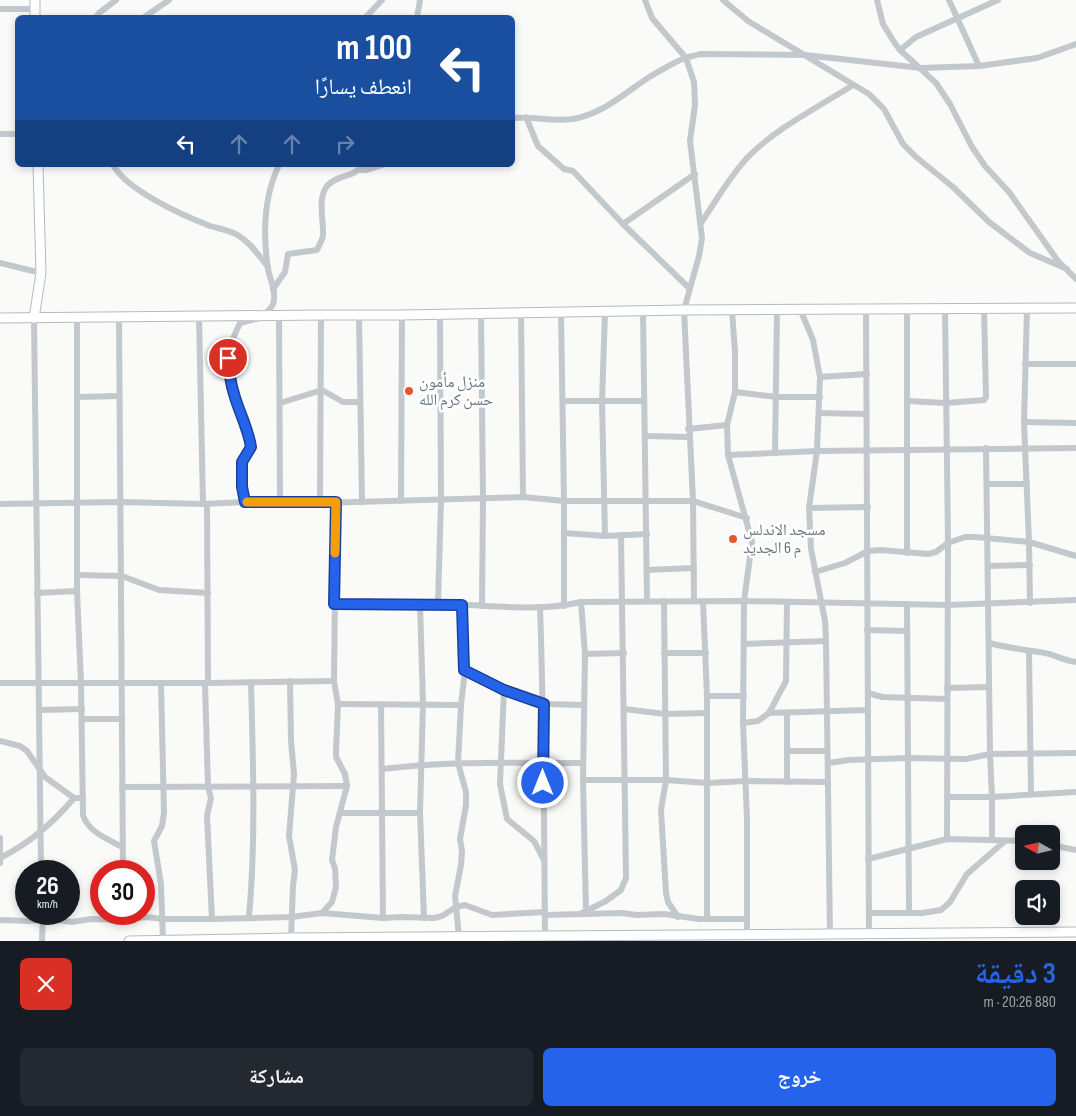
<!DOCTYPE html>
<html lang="ar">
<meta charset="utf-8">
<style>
body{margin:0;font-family:"Sofia Sans Condensed","Noto Naskh Arabic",sans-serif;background:#242831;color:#f1f3f6;direction:rtl;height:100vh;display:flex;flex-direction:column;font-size:19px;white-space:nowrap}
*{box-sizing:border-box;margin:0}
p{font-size:16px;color:#9ea1a6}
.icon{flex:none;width:28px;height:28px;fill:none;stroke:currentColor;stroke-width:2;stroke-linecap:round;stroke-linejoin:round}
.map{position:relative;height:941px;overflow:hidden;direction:ltr}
.panel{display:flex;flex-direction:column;background:#171b24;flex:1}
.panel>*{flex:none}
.top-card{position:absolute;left:15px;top:15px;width:500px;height:152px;border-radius:8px;box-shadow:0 2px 8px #0003;direction:rtl;background:#1a4fa0;color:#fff;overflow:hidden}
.needle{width:32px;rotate:278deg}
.tools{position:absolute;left:1015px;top:825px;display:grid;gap:10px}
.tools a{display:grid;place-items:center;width:45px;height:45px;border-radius:8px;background:#171b24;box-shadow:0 2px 8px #0003;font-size:25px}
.speed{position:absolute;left:15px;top:860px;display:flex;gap:10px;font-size:25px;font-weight:700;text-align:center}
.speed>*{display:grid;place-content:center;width:65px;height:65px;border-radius:50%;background:#171b24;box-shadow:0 2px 8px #0003;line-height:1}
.speed small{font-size:12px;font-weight:400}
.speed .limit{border:8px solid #d22;background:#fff;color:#111}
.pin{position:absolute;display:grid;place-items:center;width:42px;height:42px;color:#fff;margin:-21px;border:2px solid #fff;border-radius:50%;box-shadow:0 1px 5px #0007}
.me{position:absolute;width:55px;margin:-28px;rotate:0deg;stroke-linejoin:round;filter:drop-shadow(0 0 4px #0008)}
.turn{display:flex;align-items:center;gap:18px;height:105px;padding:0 20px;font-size:22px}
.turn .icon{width:65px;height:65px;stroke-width:2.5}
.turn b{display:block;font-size:35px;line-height:42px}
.lanes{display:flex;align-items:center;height:48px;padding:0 20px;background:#0003;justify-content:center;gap:25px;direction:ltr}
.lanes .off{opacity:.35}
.round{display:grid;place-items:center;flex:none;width:52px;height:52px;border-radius:8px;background:#242831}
.head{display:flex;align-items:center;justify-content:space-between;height:85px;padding:0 20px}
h1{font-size:30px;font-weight:700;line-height:38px;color:#2563eb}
.button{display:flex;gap:10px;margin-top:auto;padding:10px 20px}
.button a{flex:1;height:58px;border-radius:8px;background:#2563eb;color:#fff;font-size:20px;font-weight:700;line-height:58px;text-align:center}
.button a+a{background:#242831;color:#f1f3f6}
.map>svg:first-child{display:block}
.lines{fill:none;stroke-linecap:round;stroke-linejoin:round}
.secondary-casing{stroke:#b3babf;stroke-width:11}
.street{stroke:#c3c8cc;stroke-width:6}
.secondary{stroke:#fff;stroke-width:9}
.route-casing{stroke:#184099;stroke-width:12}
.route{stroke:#2563eb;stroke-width:9}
.slow{stroke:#f59e0b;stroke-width:9}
.poi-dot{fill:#e4572e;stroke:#fff;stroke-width:2}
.labels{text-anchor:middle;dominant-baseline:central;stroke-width:5;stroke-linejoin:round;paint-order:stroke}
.poi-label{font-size:16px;fill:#657683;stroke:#fff;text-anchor:start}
</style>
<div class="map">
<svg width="1076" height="941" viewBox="0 0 1076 941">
<rect width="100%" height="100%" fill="#fafaf8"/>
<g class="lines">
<g class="secondary-casing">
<g id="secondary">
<path d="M35,0V18"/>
<path d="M0,318L321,315H402L684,310L1076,308"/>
<path d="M34,318L41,273L38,165"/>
<path d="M129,941L291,938L1076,932"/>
</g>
</g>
<g class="street">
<path d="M645,0L652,18L686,58L694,82L695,105L690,141L702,238L699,256L684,310L693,501L694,601"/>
<path d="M723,0L748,21L869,94L884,109L903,144L916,157L953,187L989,222L1030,253L1067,269"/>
<path d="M877,0L883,24L894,42L900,50L936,83L950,104L972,147L985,166L1009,192L1058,261L1076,279"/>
<path d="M949,0L979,66"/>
<path d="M0,9H35"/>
<path d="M95,18L99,13L116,0"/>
<path d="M143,18L169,0"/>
<path d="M365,18L382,0"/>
<path d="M417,18L420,0"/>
<path d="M900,50L916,37L998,0"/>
<path d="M526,117L538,146L564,169L573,171L623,224L689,288"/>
<path d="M512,118C534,116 557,123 578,118C607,111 627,91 651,76C662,70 674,62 685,58C690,56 695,56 700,54L805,55L921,68L979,66L1037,58L1076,44"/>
<path d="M0,134H18"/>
<path d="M113,165C128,191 182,215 210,226C220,229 231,230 239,236C251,243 259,256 268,267"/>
<path d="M359,170H367L382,165"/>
<path d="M701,223C716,201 729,177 748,157C775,129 820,106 853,85"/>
<path d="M623,224L695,174"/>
<path d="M0,263L41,273"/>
<path d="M273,289L285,272L288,254L317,250C319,246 322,240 323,236C324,221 317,199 327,186C337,174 354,178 363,165"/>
<path d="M945,308L948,543L947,839"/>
<path d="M1027,308L1024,422L1029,542L1030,603"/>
<path d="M800,309L813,340L820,377L817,451L809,508L811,549L825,621L826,641L830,935"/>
<path d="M866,309L869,935"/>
<path d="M907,309V553"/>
<path d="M732,310L735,352V392L727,425L728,455L752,542L744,601L743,723L747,819V935"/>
<path d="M643,311L647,601"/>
<path d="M561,312L564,501V606"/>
<path d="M605,312L602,401L605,536"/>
<path d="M521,313L523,497"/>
<path d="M481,314L483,498L482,606"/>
<path d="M262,315C267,312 271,309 273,304C277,293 270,280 268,269C263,235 264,196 279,165"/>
<path d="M279,315L280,502"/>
<path d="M359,315L362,502"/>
<path d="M199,316L203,504"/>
<path d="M77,317V591L81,683L83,815C88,832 108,839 122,847"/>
<path d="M119,317L123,871"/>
<path d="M34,318L41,871"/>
<path d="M1025,364H1076"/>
<path d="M820,377L867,374"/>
<path d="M735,392L777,397H820"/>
<path d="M77,397L119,396"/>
<path d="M563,401H644"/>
<path d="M907,401L946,403L984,400L986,397L984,308"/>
<path d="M280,403L322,390L343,402H360"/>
<path d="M819,413L865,414"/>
<path d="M1024,422L1076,423"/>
<path d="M688,429L727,425"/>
<path d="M645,436L689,437"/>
<path d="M986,448L990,754L992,797L1076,792"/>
<path d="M775,453L777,311"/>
<path d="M728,455L817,451L1076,448"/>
<path d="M987,484H1027"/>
<path d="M401,501L402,315"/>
<path d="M245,502L242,487V462L251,447C246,416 225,389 228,356C229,345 235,334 240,323L260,318"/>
<path d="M320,503L321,315"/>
<path d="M0,504L119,502L203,504L245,502L320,503L523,497L564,501H693L747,518"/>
<path d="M207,504L208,683"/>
<path d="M809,508L868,507"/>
<path d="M564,533L605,536L647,534"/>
<path d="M988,566L1030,565"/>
<path d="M647,570L694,568"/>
<path d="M815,572L845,563L868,551L881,550L928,554L936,552L948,543L965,537H975L1029,542L1076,556"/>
<path d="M77,575L122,576L159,590L208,593"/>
<path d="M37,593L77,591"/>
<path d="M664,601L666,780L661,810L666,893L668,902L678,917"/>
<path d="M581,602L585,654L583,780L586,911"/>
<path d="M703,602L707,696V919"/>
<path d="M438,603L441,500L440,314"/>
<path d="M334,604C369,604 404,603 438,604C485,604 535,613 581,602L744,601L948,605L1076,600"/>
<path d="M420,604L423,704L420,813L424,918"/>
<path d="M462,605L465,670"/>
<path d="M907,605L909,913"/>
<path d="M540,607C544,717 544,826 545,936"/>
<path d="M867,630L907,631"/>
<path d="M989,643C1008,648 1026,650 1045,653C1056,655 1065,661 1076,662"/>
<path d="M744,644L826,641"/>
<path d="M1029,652L1031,794"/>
<path d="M664,653H706"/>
<path d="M585,654L624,653"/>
<path d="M290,681L291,741L294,774L289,836L295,870L293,886L291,938"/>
<path d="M0,683H208L334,681"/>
<path d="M161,683L164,813L162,826L154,841L161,884L163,941"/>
<path d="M205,683L208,787L211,798L207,816L212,919"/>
<path d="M947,688L989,687"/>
<path d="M504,690L500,784L507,819L534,841L544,860"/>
<path d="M868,693L882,697L947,699"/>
<path d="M707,696H744"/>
<path d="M338,704L461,705L465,670L504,690L544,704L584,705"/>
<path d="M381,704L383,918"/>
<path d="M624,709L665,714L707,713"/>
<path d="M40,710L82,709"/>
<path d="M769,713L868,710"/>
<path d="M787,713V782"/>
<path d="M82,719H122"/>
<path d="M743,723L758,721L769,713L786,681L787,602"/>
<path d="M0,741L20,746L27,751L45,777L74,798H83"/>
<path d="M787,751H827"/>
<path d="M828,763L849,760L908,758L966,759L990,754L1076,753"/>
<path d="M382,769C449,761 516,763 583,763"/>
<path d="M583,780H666L707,783L746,781L828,782"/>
<path d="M122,787L347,786"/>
<path d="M947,797H992V840"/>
<path d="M340,813H420"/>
<path d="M0,838V863"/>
<path d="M1051,845L1076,850"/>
<path d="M0,858C28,844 54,822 74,798"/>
<path d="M868,859L947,839L1024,841"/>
<path d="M322,913L332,902L336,887L335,868L332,860L336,827L347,786L345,774L336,757V751L338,704L334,681L336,502"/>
<path d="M869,913H922L941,910L950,902L967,874L1005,841"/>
<path d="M580,914L606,901L621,890L626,878L621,535"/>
<path d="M545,915L622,913L637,915L664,914L699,919H747"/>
<path d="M249,917C256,839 253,761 251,682"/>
<path d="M0,920L28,921L50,919L72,922L91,919L123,920L146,917L163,919H212L291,917L322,913L383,918L401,917L434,918L442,916L456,907L465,905L492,915L545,912"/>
<path d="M459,937L455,896L461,865L462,851L460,839L466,805V792L458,763L461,705"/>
<path d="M42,941L43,914"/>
</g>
<use href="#secondary" class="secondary"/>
</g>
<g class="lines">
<g class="route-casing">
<path id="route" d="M228,358C229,371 230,382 234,394C239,412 248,428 251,447L242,462V487L245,502H336L334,604L462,605L464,670L504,690L544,704L543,783"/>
</g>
<use href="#route" class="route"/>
<path class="slow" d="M247,502H336L335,553"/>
</g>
<g class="poi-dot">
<circle cx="409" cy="391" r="5"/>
<circle cx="733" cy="539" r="5"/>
</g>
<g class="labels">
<g class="poi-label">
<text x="419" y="382">منزل مأمون<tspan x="419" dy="18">حسن كرم الله</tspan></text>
<text x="743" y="530">مسجد الاندلس<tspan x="743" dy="18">م 6 الجديد</tspan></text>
</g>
</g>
</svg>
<div class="tools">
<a><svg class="needle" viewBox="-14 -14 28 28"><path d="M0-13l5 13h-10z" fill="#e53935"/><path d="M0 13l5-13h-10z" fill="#9ea1a6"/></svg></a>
<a><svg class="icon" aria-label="sound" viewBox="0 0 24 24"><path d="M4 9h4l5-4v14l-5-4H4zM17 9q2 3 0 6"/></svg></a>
</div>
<div class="speed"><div>26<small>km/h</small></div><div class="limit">30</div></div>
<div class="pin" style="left:228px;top:358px;background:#d93025"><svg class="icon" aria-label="arrive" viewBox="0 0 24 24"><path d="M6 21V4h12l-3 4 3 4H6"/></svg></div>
<svg class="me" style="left:543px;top:783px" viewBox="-20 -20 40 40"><circle r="17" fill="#2563eb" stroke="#fff" stroke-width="3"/><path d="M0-11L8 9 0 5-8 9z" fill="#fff"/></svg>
<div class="top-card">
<div class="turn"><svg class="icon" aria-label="left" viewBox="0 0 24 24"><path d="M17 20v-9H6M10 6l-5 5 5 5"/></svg><div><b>100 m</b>انعطف يسارًا</div></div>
<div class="lanes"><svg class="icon" aria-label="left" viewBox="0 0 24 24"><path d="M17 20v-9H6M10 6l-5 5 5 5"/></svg><svg class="icon off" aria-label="ahead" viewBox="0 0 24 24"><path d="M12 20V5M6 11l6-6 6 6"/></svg><svg class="icon off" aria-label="ahead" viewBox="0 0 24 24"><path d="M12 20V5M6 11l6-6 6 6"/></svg><svg class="icon off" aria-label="right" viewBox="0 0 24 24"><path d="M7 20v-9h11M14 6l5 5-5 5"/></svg></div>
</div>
</div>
<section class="panel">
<div class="head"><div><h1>3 دقيقة</h1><p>880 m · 20:26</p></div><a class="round" style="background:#d93025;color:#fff"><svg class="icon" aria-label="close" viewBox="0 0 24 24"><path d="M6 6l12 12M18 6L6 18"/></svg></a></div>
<div class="button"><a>خروج</a><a>مشاركة</a></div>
</section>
